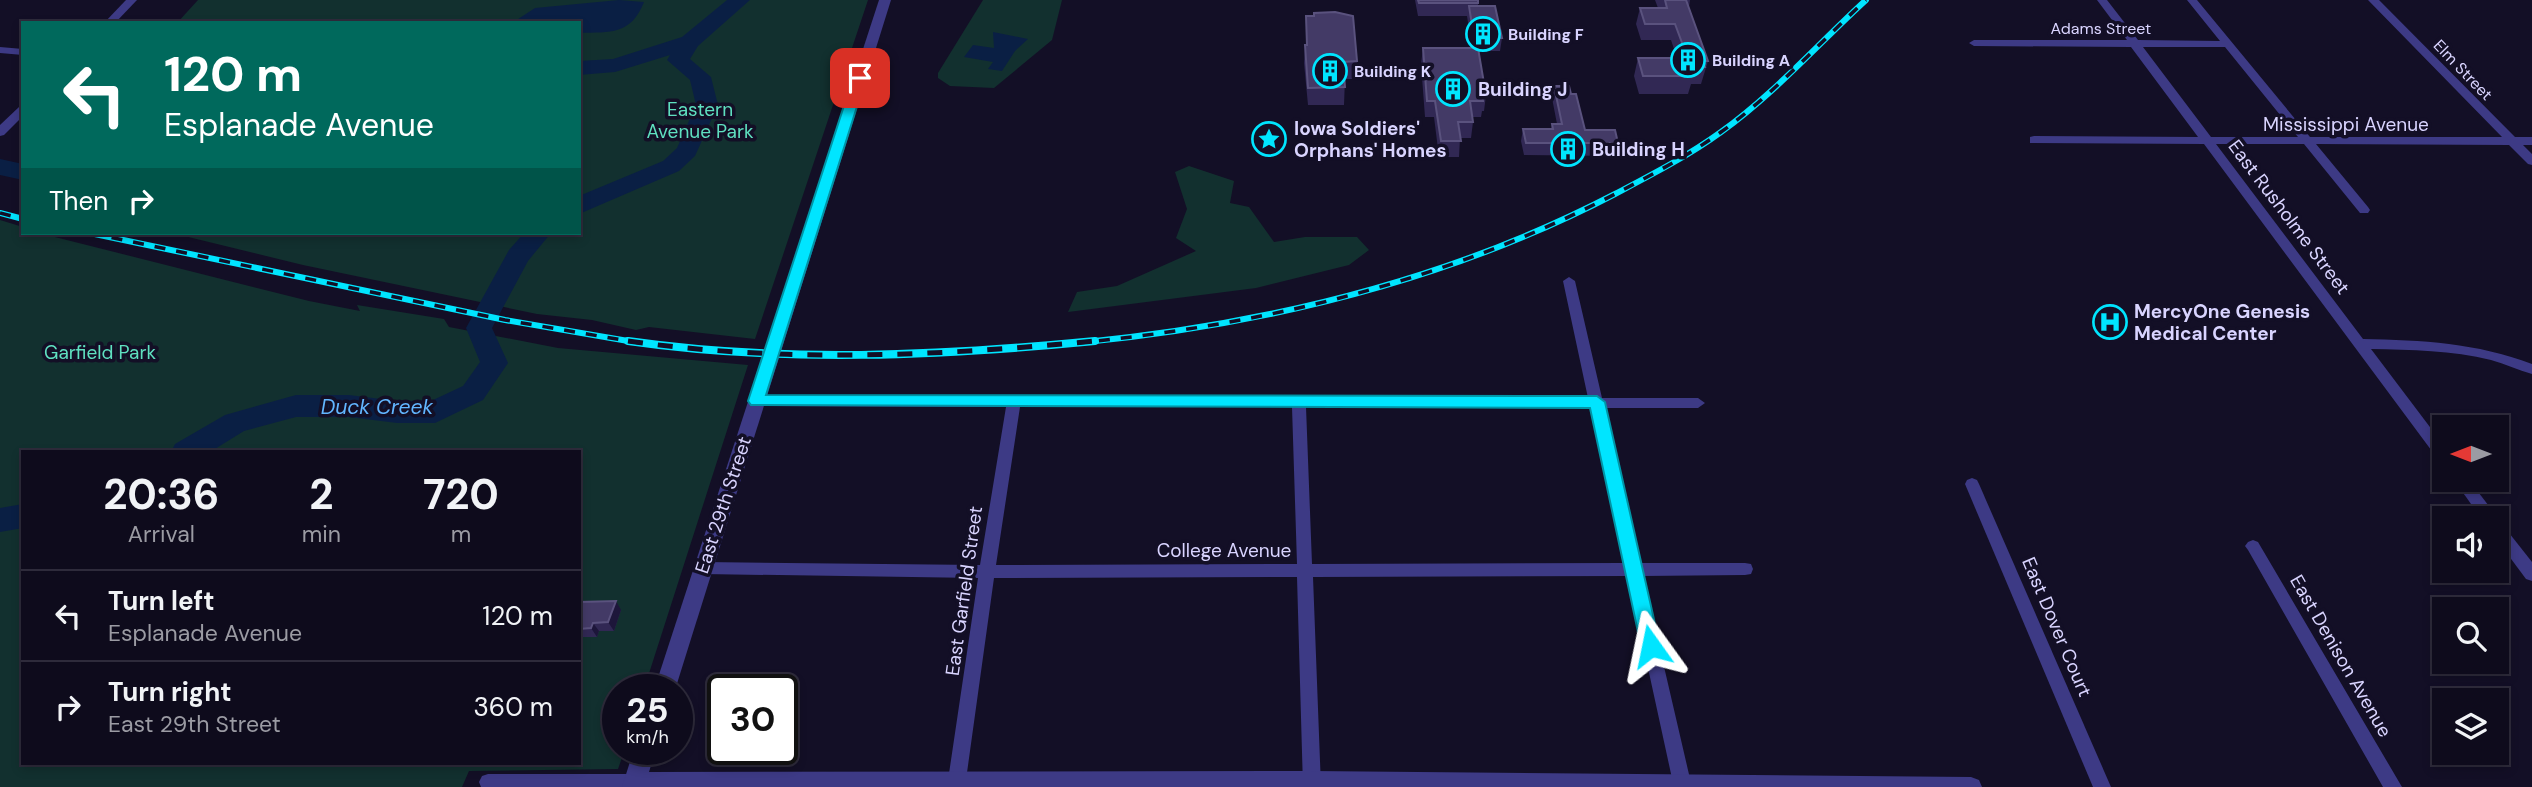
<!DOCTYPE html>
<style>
body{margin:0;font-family:"DM Sans",sans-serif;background:#171425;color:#f1f3f6;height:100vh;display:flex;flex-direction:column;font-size:26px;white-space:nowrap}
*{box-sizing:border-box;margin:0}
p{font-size:23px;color:#9b9ba3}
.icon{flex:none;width:38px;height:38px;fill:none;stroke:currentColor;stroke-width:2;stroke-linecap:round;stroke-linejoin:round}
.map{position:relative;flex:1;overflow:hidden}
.details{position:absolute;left:21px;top:450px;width:560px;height:315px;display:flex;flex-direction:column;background:#0e0b1c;border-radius:0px;box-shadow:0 4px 10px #0003,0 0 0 2px #2e2b3b}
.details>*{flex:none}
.banner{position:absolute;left:21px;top:21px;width:560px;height:214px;border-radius:0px;box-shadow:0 4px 10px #0003,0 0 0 2px #2e2b3b;background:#00695c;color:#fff;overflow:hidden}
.needle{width:46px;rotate:270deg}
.tools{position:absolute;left:2432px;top:415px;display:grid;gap:14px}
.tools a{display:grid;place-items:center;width:77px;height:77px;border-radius:0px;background:#0e0b1c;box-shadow:0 4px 10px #0003,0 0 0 2px #2e2b3b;font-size:35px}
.speed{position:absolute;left:602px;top:674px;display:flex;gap:14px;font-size:35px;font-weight:700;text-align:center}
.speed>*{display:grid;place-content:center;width:91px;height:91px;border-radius:50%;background:#0e0b1c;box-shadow:0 4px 10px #0003,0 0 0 2px #2e2b3b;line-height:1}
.speed small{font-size:18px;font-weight:400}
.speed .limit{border:4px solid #111;border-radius:10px;background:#fff;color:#111}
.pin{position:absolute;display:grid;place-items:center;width:60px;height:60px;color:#fff;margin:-30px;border-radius:14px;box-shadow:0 4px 10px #0006}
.me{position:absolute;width:77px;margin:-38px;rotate:348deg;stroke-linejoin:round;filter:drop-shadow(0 0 5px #0008)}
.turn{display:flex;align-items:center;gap:24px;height:147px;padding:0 28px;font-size:32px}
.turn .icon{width:91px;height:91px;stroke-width:2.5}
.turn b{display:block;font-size:49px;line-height:60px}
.then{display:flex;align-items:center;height:66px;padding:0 28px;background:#0003;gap:14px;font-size:26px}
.eta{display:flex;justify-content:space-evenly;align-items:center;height:119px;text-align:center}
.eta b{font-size:42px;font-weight:700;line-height:49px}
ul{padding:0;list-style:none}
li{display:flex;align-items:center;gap:21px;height:91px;padding:0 28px;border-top:2px solid #2e2b3b}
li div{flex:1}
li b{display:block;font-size:26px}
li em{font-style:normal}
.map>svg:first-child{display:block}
.green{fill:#12302f;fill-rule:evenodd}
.water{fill:#0a1f44}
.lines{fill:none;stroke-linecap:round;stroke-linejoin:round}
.river{fill:#0a1f44;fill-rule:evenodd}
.minor{fill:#3d3a85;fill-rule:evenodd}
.tertiary{fill:#3d3a85;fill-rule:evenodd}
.rail-far1-casing{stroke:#00e5ff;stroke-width:6}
.rail-casing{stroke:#00e5ff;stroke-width:8}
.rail-far1{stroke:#130f26;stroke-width:3.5;stroke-dasharray:11;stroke-linecap:butt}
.rail{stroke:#130f26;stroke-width:5;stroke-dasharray:15;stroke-linecap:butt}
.wall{fill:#312854}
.shaded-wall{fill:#1d163a}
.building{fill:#433a66;stroke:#5a527e;stroke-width:2}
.route{fill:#00e5ff;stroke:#0095a6;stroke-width:2}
.labels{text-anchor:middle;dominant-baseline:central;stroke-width:7;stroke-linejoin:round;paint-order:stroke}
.far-street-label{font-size:16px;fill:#d9d4ff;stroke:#130f26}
.far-poi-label{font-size:16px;font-weight:bold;fill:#d9d4ff;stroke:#130f26;text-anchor:start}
.poi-label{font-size:19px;font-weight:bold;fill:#d9d4ff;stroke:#130f26;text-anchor:start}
.park-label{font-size:19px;fill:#5fe0c0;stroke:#130f26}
.street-label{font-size:19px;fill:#d9d4ff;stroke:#130f26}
.water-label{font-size:21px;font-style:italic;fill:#62b6ff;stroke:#130f26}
</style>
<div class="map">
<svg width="2532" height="787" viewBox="0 0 2532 787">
<rect width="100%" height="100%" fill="#130f26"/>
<g class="green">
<path d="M198,0H868L755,339L649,327L636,330L592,320L537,314L303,265L172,233H579V23H177Z"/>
<path d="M983,0H1062L1052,40L994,88L950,86L938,78V73Z"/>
<path d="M1189,166L1234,181L1230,203L1249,207L1274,242L1305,237H1357L1369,250L1349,265L1256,288L1068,312L1077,292L1117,286L1196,251L1176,238L1187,209L1175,172Z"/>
<path d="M0,220L23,227V233H39L309,301L360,311L357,305L444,319L449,327L558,348L748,365L644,689L618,690V749H625L618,769L469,771L462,787H0ZM23,452H579V763H23Z"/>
</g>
<g class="water">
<path d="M619,0L644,2C631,35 611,32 579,33V23H512L535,8Z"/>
<path d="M993,32L1028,39L1015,51L1002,71L988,69L993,62L964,57L973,45L994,48Z"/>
</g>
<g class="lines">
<g class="river">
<path d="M727,0H750L698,46L690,59L711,77L718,105L695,156L679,171L579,214V196L663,161L677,148L696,105L690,80L667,60L670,55L615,72L579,75V61L613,59L682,37Z"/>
<path d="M0,159L23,164V180L0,175Z"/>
<path d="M524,233H551L528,261L492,328L508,363L483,400L435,423H397L349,417H296L244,431L210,452H171L175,444L225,415L296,395H349L397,401H431L463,386L480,362L466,328L509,250Z"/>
<path d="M23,504V528L0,532V508Z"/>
</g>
<g class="minor">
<path d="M126,0H137L115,23H104Z"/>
<path d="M2097,0H2107L2138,40L2220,41L2187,0H2197L2310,137H2502L2368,0H2379L2515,137H2532V145H2523L2532,154V165L2528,164L2509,145L2316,144L2368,207L2370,210L2368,213H2360L2304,144H2216L2363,339C2422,340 2477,343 2532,364V374C2518,370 2505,364 2491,360C2452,350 2411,350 2371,349L2445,447V464L2440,462L2204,144L2030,143V137L2034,136L2198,137L2131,47L1974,46L1969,43L1974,40H2127ZM2143,47H2225L2298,137H2211Z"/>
<path d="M0,47L23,49V55L0,53Z"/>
<path d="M23,106V116L4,135L0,136V125L19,107Z"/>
<path d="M1569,277L1575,281L1602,398H1698L1705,403L1698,408H1605L1640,563H1745L1751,564L1753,569L1751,574L1745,575L1643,576L1691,783L1689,787H1675L1673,783L1628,576L1313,577L1321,787H1303L1297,577L994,578L965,787H947L978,578L703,574L697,573L695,568L697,563L703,562L980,565L1006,407L756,406L749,401L751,397L1588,398L1563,281ZM1020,407H1292L1297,564L996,565ZM1306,407L1591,408L1625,563L1312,564Z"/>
<path d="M1972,478L1977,480L1979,484L2111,787H2093L1965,484L1967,480Z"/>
<path d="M2454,480H2469L2495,514L2498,518L2497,519L2481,518Z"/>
<path d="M2497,522L2502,524L2532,562V581L2526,579L2497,540Z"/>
<path d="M2253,540L2258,542L2402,787H2383L2248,550L2245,546L2248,542Z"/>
<path d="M488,774H634L640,776L643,782L641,787H481L479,782L482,776Z"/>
</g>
<g class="tertiary">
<path d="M879,0H891L675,690H654Z"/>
<path d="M634,749H656L649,772L1311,771L1971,777L1979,780L1982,787H622Z"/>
</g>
<g class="rail-far1-casing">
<g id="rail-far1">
<path d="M0,213L23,219"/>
<path d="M90,233L505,320L640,343"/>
<path d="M1077,343C1264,325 1448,281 1615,194C1651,175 1688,156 1721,132C1774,94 1818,44 1866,0"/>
</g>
</g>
<g class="rail-casing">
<path id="rail" d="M628,341C783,363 939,356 1095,341"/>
</g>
<use href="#rail-far1" class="rail-far1"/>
<use href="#rail" class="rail"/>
</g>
<g class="wall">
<path d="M1415,0H1478V6L1502,38L1500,51H1479L1486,95L1484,111H1482L1481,117H1472L1473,122L1471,138H1460L1459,157H1439L1434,117H1425L1421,64L1423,48H1472L1467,16H1418Z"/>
<path d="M1655,0H1690L1689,7L1708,61L1701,84H1691L1688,94H1639L1634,76L1638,58H1677L1671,40H1641L1636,24L1640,8H1658Z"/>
<path d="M1306,16L1357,61L1356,79H1345L1344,105H1308L1304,63L1305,45H1306Z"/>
<path d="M1554,86L1571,94L1585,130L1618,143L1615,156L1524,155L1521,141L1523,129H1551L1552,124H1557L1552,98Z"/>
<path d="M579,602L621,610L614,631H599L597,637H579Z"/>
</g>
<g class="shaded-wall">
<path d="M616,601L621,610L614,631L608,622Z"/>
<path d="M593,623L599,631L597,637L591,628Z"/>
</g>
<g class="building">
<path d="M1418,0H1478V3H1419Z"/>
<path d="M1665,0H1686L1708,61H1703L1705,67H1691L1675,24H1645L1640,8H1667Z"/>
<path d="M1469,6H1495L1502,38H1474Z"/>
<path d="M1335,12L1353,16L1357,61L1343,62L1345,87L1308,88L1305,45H1307L1306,16H1314V13Z"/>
<path d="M1423,48H1478L1486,95H1482L1483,101H1470L1473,122H1458L1461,141H1441L1435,101H1427Z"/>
<path d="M1638,58H1686L1693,76H1643Z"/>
<path d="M1554,86H1569L1571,94H1576L1585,130H1615L1618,143H1526L1523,129H1553L1552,124H1562Z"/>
<path d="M616,601L608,622L593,623L591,628L579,629V602Z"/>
</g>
<path class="route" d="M860,74L866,78L766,395L1597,396L1605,402L1660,646L1657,652L1651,654L1644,652L1641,646L1590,408L751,405L748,401L853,78Z"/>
<defs>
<g id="building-ring" transform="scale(1.75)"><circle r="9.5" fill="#130f26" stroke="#00e5ff" stroke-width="1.5"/><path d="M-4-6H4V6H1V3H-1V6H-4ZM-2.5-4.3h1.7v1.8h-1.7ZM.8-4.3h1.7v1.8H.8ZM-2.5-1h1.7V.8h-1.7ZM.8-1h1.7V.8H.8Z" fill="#00e5ff"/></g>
<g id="sight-ring" transform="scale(1.75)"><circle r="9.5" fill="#130f26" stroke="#00e5ff" stroke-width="1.5"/><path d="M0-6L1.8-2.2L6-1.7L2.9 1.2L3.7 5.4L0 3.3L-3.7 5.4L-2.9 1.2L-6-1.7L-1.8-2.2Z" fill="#00e5ff"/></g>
<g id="hospital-ring" transform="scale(1.75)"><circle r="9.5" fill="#130f26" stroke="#00e5ff" stroke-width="1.5"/><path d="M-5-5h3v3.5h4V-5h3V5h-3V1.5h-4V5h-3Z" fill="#00e5ff"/></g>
</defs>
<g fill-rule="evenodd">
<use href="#building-ring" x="1483" y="34"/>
<use href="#building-ring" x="1688" y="60"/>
<use href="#building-ring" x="1330" y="71"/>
<use href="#building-ring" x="1453" y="89"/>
<use href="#sight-ring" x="1269" y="139"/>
<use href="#building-ring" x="1568" y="149"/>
<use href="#hospital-ring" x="2110" y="322"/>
</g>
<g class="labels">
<g class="far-street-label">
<text x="2101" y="28">Adams Street</text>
<text transform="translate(2463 70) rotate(46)">Elm Street</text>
</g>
<g class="far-poi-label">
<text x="1508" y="34">Building F</text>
<text x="1712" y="60">Building A</text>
<text x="1354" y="71">Building K</text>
</g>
<g class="poi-label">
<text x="1478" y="89">Building J</text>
<text x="1294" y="128">Iowa Soldiers'<tspan x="1294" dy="22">Orphans' Homes</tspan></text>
<text x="1592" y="149">Building H</text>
<text x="2134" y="311">MercyOne Genesis<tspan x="2134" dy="22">Medical Center</tspan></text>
</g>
<g class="park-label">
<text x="700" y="109">Eastern<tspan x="700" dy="22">Avenue Park</tspan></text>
<text x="100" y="352">Garfield Park</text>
</g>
<g class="street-label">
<text x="2346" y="124">Mississippi Avenue</text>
<text transform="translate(2289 217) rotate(53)">East Rusholme Street</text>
<text transform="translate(723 505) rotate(-72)">East 29th Street</text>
<text x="1224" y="550">College Avenue</text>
<text transform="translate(964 591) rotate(-82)">East Garfield Street</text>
<text transform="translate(2057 627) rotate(67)">East Dover Court</text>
<text transform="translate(2341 656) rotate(60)">East Denison Avenue</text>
</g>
<g class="water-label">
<text x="377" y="407">Duck Creek</text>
</g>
</g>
</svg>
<div class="tools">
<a><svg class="needle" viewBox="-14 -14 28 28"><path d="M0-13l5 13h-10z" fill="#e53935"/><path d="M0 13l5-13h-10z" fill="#9b9ba3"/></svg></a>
<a><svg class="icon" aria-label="sound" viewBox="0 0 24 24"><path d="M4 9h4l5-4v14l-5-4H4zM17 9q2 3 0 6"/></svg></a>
<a><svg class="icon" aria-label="search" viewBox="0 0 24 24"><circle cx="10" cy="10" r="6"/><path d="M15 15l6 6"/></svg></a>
<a><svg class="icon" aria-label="layers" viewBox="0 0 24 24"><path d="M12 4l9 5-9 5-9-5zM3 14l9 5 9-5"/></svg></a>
</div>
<div class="speed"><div>25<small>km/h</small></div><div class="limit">30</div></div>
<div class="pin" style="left:860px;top:78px;background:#d93025"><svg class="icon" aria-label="arrive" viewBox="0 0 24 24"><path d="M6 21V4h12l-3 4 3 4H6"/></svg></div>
<svg class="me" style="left:1651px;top:646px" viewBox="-20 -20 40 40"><path d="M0-17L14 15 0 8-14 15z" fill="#00e5ff" stroke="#fff" stroke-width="4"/></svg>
<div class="banner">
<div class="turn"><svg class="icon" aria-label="left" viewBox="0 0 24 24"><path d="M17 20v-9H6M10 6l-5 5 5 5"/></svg><div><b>120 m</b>Esplanade Avenue</div></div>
<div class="then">Then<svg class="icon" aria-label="right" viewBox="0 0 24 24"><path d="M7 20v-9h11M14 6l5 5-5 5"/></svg></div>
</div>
<section class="details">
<div class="eta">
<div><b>20:36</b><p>Arrival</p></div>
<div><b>2</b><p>min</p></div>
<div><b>720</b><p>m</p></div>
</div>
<ul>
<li><svg class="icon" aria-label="left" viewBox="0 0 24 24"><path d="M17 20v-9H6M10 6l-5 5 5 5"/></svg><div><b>Turn left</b><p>Esplanade Avenue</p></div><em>120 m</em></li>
<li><svg class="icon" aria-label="right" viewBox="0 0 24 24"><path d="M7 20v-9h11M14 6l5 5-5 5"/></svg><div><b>Turn right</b><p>East 29th Street</p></div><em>360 m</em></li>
</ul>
</section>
</div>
